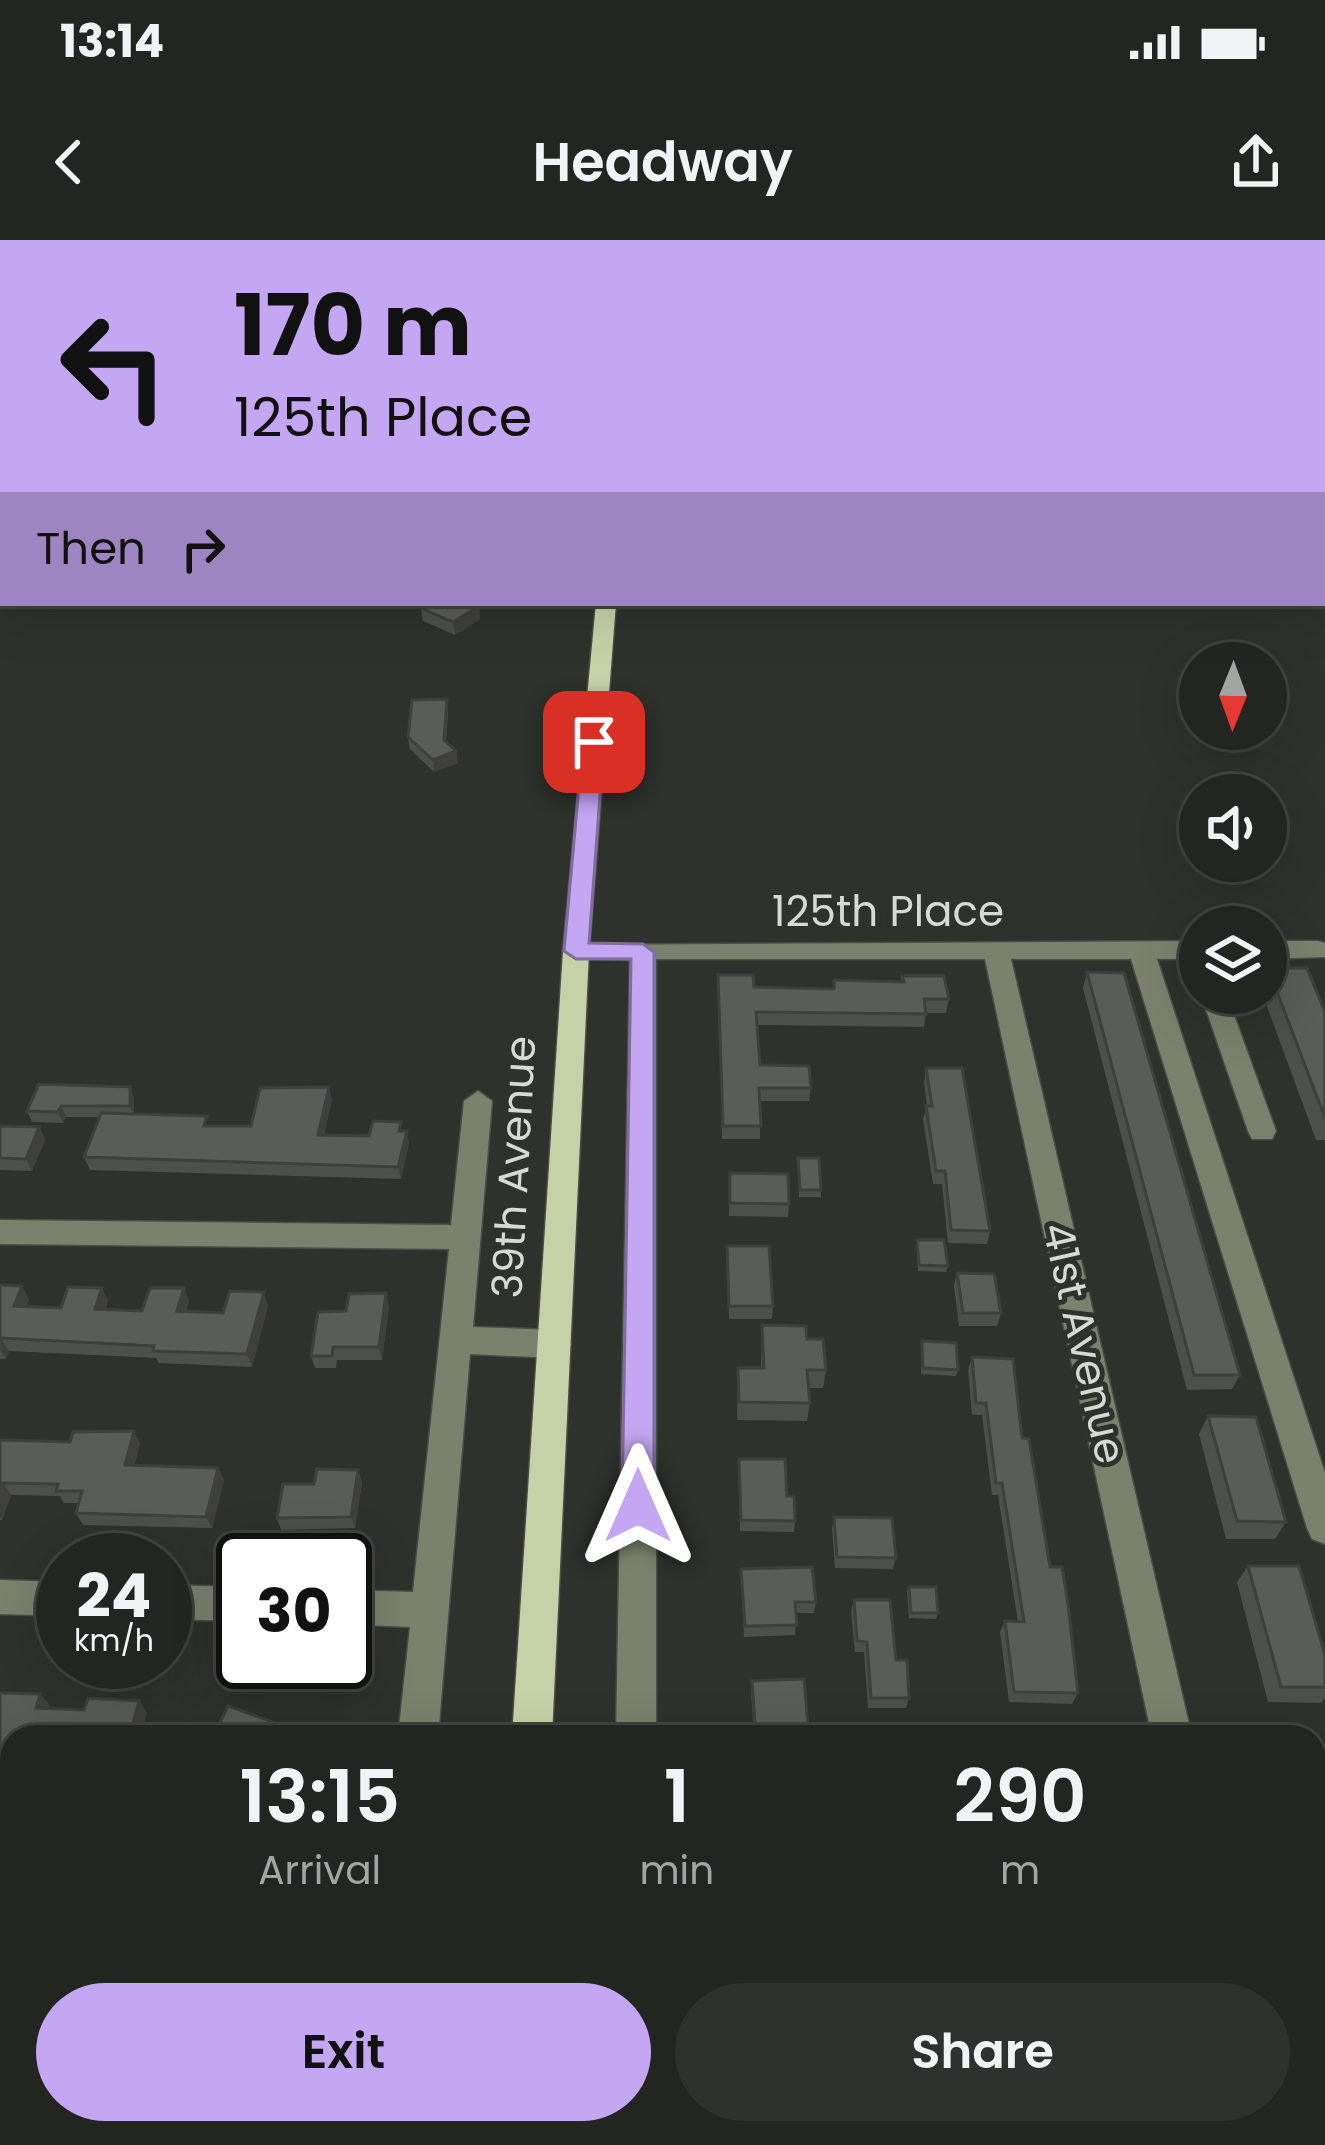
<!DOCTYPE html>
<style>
body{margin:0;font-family:Poppins,sans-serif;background:#2f312e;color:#f1f3f6;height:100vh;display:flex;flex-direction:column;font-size:45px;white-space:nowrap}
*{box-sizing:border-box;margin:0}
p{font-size:39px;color:#a3a5a5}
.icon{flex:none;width:66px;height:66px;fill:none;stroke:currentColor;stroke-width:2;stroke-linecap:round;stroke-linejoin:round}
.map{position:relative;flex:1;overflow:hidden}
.panel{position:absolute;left:0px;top:1485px;width:1326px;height:420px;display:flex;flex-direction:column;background:#232521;border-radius:36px 36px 0 0;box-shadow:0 12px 48px #0002,0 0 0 3px #40423f}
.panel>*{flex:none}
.top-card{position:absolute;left:0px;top:0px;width:1326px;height:366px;box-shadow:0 12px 48px #0002,0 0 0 3px #40423f;background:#c3a7f2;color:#111;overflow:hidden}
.needle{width:78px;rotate:181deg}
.tools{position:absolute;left:1179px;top:402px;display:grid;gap:24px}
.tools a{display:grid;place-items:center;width:108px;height:108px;border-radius:50%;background:#232521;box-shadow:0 12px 48px #0002,0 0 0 3px #40423f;font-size:60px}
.speed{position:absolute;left:36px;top:1293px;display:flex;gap:24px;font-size:60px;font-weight:700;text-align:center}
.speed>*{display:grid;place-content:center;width:156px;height:156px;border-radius:50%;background:#232521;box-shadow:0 12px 48px #0002,0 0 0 3px #40423f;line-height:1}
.speed small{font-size:30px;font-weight:400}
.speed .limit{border:6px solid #111;border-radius:18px;background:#fff;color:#111}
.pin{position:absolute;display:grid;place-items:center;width:102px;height:102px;color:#fff;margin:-51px;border-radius:24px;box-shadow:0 6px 18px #0006}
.me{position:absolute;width:132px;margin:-66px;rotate:0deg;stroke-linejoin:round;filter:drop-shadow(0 0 9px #0008)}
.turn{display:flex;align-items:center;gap:42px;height:252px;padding:0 36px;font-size:54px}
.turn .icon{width:156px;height:156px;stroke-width:2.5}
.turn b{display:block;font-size:84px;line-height:102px}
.then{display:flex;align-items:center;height:114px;padding:0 36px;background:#0003;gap:24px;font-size:45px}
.eta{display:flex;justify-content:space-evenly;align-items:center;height:204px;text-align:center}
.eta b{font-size:72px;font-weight:600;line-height:84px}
.primary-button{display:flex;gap:24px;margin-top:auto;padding:24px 36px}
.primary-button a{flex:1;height:138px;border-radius:72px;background:#c3a7f2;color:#111;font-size:48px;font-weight:600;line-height:138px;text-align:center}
.primary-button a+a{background:#2f312e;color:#f1f3f6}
.status{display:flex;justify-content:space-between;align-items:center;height:84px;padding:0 60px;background:#232521;direction:ltr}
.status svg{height:33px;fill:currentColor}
header{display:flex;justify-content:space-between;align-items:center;height:156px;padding:0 36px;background:#232521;font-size:54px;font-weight:600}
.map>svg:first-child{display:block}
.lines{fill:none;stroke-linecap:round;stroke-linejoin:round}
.minor-casing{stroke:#4a4c47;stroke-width:3}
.major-casing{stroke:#4a4c47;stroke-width:3}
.minor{fill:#7a816c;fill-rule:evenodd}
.major{fill:#c5d2a7;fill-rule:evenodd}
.wall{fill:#4d4f4b}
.shaded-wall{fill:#3f403d}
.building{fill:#5a5c57;stroke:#3f403d;stroke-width:3}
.route{fill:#c3a7f2;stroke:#7f6d9d;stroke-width:3}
.labels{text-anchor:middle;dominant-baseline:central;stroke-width:10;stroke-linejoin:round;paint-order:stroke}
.street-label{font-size:42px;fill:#d7d9d5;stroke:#2f312c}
</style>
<div class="status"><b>13:14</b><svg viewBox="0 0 49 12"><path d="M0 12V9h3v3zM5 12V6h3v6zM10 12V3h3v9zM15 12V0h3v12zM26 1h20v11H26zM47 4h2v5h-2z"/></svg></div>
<header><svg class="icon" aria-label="back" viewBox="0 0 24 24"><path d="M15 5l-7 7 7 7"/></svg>Headway<svg class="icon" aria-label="share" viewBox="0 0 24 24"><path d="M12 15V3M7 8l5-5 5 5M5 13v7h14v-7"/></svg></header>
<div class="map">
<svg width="1325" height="1905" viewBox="0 0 1325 1905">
<rect width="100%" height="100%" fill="#2f312c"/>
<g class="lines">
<g class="minor-casing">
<g id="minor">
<path d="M43,0H58L41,3Z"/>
<path d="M0,52H3L0,64Z"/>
<rect x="0" y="152" width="3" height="10"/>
<rect x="1323" y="173" width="2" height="10"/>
<path d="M1200,701V719H1157L1325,1233V1304L1312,1299L1307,1288L1131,719H1011L1192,1497H1152L985,719H656V1497H616L630,720L567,717L563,711L567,705Z"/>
<path d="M1266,701H1318L1325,703V717L1266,719Z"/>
<path d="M1200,752L1226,753L1276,891L1272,899H1252L1248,891Z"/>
<path d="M478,851L492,861L473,1087L555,1090L567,1094L571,1104L567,1114L555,1118L470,1114L438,1497H398L410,1387L345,1384V1350L413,1352L449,1009L0,1004V980L451,985L464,861Z"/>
<path d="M0,1340L63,1342V1376L0,1374Z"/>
<path d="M165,1345L243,1347V1381L165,1379Z"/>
<rect x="610" y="1893" width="46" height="12"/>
<path d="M1238,1893H1284L1286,1905H1240Z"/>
</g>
</g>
<g class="major-casing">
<g id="major">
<rect x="637" y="0" width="14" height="3"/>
<path d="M596,363H616L589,711L552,1497H512L563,711Z"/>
<rect x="485" y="1893" width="46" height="12"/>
</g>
</g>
<use href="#minor" class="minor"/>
<use href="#major" class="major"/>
</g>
<g class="wall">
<path d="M421,368L480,379L455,395L423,381Z"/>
<path d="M447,459L448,470L446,502L456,511L458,523L434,532L410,509L408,497Z"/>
<path d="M1268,728L1325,772V900H1316L1262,753H1266V733Z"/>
<path d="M1087,732L1240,1135L1232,1149L1187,1150L1083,748Z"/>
<path d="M718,735L754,747L833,749L834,740L901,742L902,736L949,759L946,773H926L924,787L757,785L760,825L811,848L809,861H760V899H722Z"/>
<path d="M926,828L990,991L987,1004L948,1003L942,944H933L923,879L927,866L924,842Z"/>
<path d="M134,858V874L210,886H251L332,860L324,895L369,896L403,891L409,904L401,939L90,930L84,917L100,877H66L63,883L32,882L27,871Z"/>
<path d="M0,886L39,887L45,900L32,931L0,930Z"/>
<path d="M798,918L821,950V957H799Z"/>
<path d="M730,933L789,964L788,977L729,976Z"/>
<path d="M917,1000L948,1026L946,1032L918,1031Z"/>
<path d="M727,1006L773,1066L772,1079H729Z"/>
<path d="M957,1033L1001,1073L997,1086H959L954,1046Z"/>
<path d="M0,1045L29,1059L26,1067L61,1068L108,1061L105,1070L142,1071L189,1061L186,1072L223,1073L268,1065L252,1127L159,1123L156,1118L9,1111L6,1119H0Z"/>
<path d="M389,1066L382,1120H337L336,1128H315L311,1116L346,1071Z"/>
<path d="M762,1085L807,1099L826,1130L823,1148H809L810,1163L807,1181L737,1180L738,1128H761Z"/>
<path d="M922,1101L958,1130L956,1136L921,1134Z"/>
<path d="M972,1117L1022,1198L1078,1453L1072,1464L1009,1462L1000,1392L1005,1381L1018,1382L998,1255H992L982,1175H972L968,1130Z"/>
<path d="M1208,1176L1286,1282L1275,1299H1226L1199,1194Z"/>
<path d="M0,1200L140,1203L134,1226L218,1228L224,1240L212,1288L83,1285L76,1273L79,1263H64L60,1256L11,1255L2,1280H0Z"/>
<path d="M739,1219L787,1256L795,1281L794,1292L740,1291Z"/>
<path d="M358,1230L362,1242L355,1288L281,1290L277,1278L314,1244Z"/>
<path d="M834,1277L896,1318L893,1329L835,1328L832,1289Z"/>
<path d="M1248,1326L1325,1447V1458L1321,1463L1268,1462L1237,1342Z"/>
<path d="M741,1329L816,1362L814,1373H796L795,1395L744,1397Z"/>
<path d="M909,1347L938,1373L936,1379L909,1378L907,1352Z"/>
<path d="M854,1360L896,1420L909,1458L906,1468H868L864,1412H855L851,1371Z"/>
<path d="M752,1441L809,1497H754L751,1451Z"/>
<path d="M0,1453L40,1454L50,1466L49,1469L84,1470L139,1461L147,1473L12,1497V1548H0Z"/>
<path d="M1314,1557H1325V1700L1314,1651Z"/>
<path d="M1028,1893H1078V1896L1075,1899H1029Z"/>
</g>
<g class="shaded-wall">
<path d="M479,366L480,379L455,395L453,382Z"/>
<path d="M456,511L458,523L434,532L433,520Z"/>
<path d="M130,847L134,858V877L130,866Z"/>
<path d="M329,847L332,860L321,907L318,895Z"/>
<path d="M61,866L66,877L63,883L58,872Z"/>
<path d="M39,887L45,900L32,931L26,919Z"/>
<path d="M407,891L409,904L401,939L398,927Z"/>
<path d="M22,1046L29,1059L21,1079L14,1066Z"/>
<path d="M102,1048L108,1061L101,1082L95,1069Z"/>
<path d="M184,1048L189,1061L182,1084L177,1071Z"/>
<path d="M264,1052L268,1065L252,1127L247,1114Z"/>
<path d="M386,1053L389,1066L382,1120L379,1107Z"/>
<path d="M1,1098L9,1111L6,1119L0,1110Z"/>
<path d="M134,1191L140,1203L131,1237L125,1225Z"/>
<path d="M218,1228L224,1240L212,1288L206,1277Z"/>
<path d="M358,1230L362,1242L355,1288L351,1277Z"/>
<path d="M3,1243L11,1255L2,1280L0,1277V1251Z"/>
<path d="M40,1454L50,1466L45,1480L36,1468Z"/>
<path d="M139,1461L147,1473L140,1497H129Z"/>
</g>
<g class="building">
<path d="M430,363H472L479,366L453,382L421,368Z"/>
<path d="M447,459L444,500L456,511L433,520L408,497L412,460Z"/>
<path d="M1268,728H1307L1325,772V878Z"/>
<path d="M1087,732L1124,733L1240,1135H1194Z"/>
<path d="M718,735H753L754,747L834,749V740L904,742L902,736H944L949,759H924L926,774L756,772L760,825L809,826L811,848H759L761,886H723Z"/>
<path d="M926,828H962L990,991L951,990L945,931H936L926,866H932Z"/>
<path d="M39,844L130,847V866H61L58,872L27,871Z"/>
<path d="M329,847L318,895L369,896L373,881L401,882L399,891H407L398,927L84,917L101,873L207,876L204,886H251L260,848Z"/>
<path d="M0,886L39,887L26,919L0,918Z"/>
<path d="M798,918H819L821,950H800Z"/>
<path d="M730,933L788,934L789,964L730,963Z"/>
<path d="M917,1000H944L948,1026L919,1025Z"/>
<path d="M727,1006H769L773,1066H729Z"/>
<path d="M957,1033L994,1034L1001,1073H963Z"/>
<path d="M0,1045L22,1046L14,1066L61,1068L68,1047L102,1048L95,1069L142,1071L150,1048H184L177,1071L223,1073L230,1051L264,1052L247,1114L153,1111L154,1106L1,1098L0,1101Z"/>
<path d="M386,1053L379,1107H333L332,1116H311L318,1072L346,1071L349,1054Z"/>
<path d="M762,1085L806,1086L807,1099H823L826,1130H807L810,1163L739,1162L738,1128H764Z"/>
<path d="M922,1101L956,1103L958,1130L923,1128Z"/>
<path d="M972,1117L1013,1119L1022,1198L1029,1199L1050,1327H1062L1068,1364L1078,1453L1014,1452L1005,1381L1024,1382L1002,1243H996L986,1163H976Z"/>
<path d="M1208,1176L1256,1177L1286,1282L1237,1281Z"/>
<path d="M134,1191L125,1225L218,1228L206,1277L76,1273L82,1251H56L58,1244L3,1243L0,1251V1200L70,1202L73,1192Z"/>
<path d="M739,1219H785L787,1256H794L795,1281L741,1280Z"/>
<path d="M317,1229L358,1230L351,1277L277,1278L283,1244H314Z"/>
<path d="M834,1277L892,1278L896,1318L837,1317Z"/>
<path d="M1248,1326H1299L1325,1415V1447H1281Z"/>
<path d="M812,1327L816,1362H795L797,1385L745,1386L741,1329Z"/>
<path d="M909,1347H936L938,1373H911Z"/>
<path d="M854,1360H890L896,1420H907L909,1458H871L867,1402L857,1401Z"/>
<path d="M804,1439L809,1497H756L752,1441Z"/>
<path d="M0,1453L40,1454L36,1468L84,1470L88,1458L139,1461L129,1497H12V1538H0Z"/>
<path d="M228,1466L315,1497H213Z"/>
<path d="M853,1487H875L876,1497H854Z"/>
<path d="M1314,1557H1325V1623L1314,1575Z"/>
<path d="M1031,1893H1078V1896L1032,1897Z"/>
</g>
<path class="route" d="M594,495L604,502L589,703L643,704L654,712V1266L649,1276L638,1280L627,1276L622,1266L631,719H576L564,711L583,502Z"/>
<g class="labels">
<g class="street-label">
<text x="888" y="671">125th Place</text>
<text transform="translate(514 927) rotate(-87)">39th Avenue</text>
<text transform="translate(1084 1103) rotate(77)">41st Avenue</text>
</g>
</g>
</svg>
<div class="tools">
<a><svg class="needle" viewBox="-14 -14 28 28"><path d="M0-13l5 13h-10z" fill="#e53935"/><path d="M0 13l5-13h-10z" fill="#a3a5a5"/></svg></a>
<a><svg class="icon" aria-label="sound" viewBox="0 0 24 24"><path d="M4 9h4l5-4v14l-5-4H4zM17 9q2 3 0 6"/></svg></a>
<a><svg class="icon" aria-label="layers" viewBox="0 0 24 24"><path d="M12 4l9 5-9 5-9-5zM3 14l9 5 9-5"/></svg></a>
</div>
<div class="speed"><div>24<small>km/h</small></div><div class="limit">30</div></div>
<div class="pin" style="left:594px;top:502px;background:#d93025"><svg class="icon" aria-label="arrive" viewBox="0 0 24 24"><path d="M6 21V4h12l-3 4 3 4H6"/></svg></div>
<svg class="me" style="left:638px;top:1266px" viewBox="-20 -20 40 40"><path d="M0-17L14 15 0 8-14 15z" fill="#c3a7f2" stroke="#fff" stroke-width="4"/></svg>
<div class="top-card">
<div class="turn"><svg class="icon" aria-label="left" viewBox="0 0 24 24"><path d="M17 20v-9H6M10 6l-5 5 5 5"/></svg><div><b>170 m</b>125th Place</div></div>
<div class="then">Then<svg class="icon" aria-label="right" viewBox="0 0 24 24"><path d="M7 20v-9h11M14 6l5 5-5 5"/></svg></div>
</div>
<section class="panel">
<div class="eta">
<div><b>13:15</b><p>Arrival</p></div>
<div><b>1</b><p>min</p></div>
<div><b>290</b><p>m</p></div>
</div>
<div class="primary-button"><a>Exit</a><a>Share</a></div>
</section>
</div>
